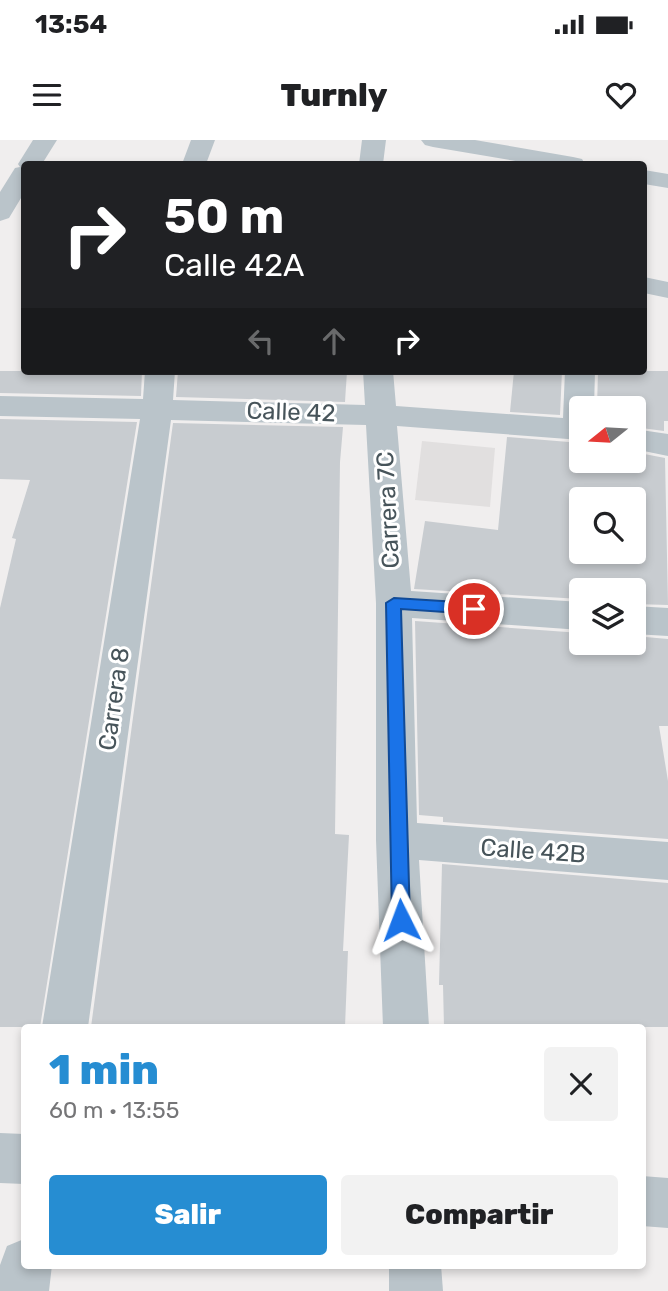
<!DOCTYPE html>
<html lang="es">
<meta charset="utf-8">
<style>
body{margin:0;font-family:Rubik,sans-serif;background:#f2f2f2;color:#202124;height:100vh;display:flex;flex-direction:column;font-size:26px;white-space:nowrap}
*{box-sizing:border-box;margin:0}
p{font-size:23px;color:#757577}
.icon{flex:none;width:38px;height:38px;fill:none;stroke:currentColor;stroke-width:2;stroke-linecap:round;stroke-linejoin:round}
.map{position:relative;flex:1;overflow:hidden}
.side{position:absolute;left:21px;top:884px;width:625px;height:245px;display:flex;flex-direction:column;background:#fff;border-radius:7px;box-shadow:0 4px 10px #0003}
.side>*{flex:none}
.guide{position:absolute;left:21px;top:21px;width:626px;height:214px;border-radius:7px;box-shadow:0 4px 10px #0003;background:#202124;color:#fff;overflow:hidden}
.needle{width:46px;rotate:252deg}
.buttons{position:absolute;left:569px;top:256px;display:grid;gap:14px}
.buttons a{display:grid;place-items:center;width:77px;height:77px;border-radius:7px;background:#fff;box-shadow:0 4px 10px #0003;font-size:35px}
.pin{position:absolute;display:grid;place-items:center;width:60px;height:60px;color:#fff;margin:-30px;border:4px solid #fff;border-radius:50%;box-shadow:0 2px 7px #0007}
.me{position:absolute;width:77px;margin:-38px;rotate:357deg;stroke-linejoin:round;filter:drop-shadow(0 0 5px #0008)}
.turn{display:flex;align-items:center;gap:24px;height:147px;padding:0 28px;font-size:32px}
.turn .icon{width:91px;height:91px;stroke-width:2.5}
.turn b{display:block;font-size:49px;line-height:60px}
.lanes{display:flex;align-items:center;height:66px;padding:0 28px;background:#0003;justify-content:center;gap:35px;direction:ltr}
.lanes .off{opacity:.35}
.round{display:grid;place-items:center;flex:none;width:74px;height:74px;border-radius:7px;background:#f2f2f2}
.headline{display:flex;align-items:center;justify-content:space-between;height:119px;padding:0 28px}
h1{font-size:42px;font-weight:800;line-height:52px;color:#268dd2}
.cta{display:flex;gap:14px;margin-top:auto;padding:14px 28px}
.cta a{flex:1;height:80px;border-radius:7px;background:#268dd2;color:#fff;font-size:28px;font-weight:800;line-height:80px;text-align:center}
.cta a+a{background:#f2f2f2;color:#202124}
.status{display:flex;justify-content:space-between;align-items:center;height:49px;padding:0 35px;background:#fff;direction:ltr}
.status svg{height:19px;fill:currentColor}
header{display:flex;justify-content:space-between;align-items:center;height:91px;padding:0 28px;background:#fff;font-size:32px;font-weight:800}
.map>svg:first-child{display:block}
.education{fill:#e1dfdf}
.building{fill:#c8ccd0;fill-rule:evenodd}
.lines{fill:none;stroke-linecap:round;stroke-linejoin:round}
.minor{fill:#bac4ca;fill-rule:evenodd}
.route{fill:#1a73e8;stroke:#114b97;stroke-width:2}
.labels{text-anchor:middle;dominant-baseline:central;stroke-width:6;stroke-linejoin:round;paint-order:stroke}
.street-label{font-size:24px;fill:#47545a;stroke:#fff}
</style>
<div class="status"><b>13:54</b><svg viewBox="0 0 49 12"><path d="M0 12V9h3v3zM5 12V6h3v6zM10 12V3h3v9zM15 12V0h3v12zM26 1h20v11H26zM47 4h2v5h-2z"/></svg></div>
<header><svg class="icon" aria-label="menu" viewBox="0 0 24 24"><path d="M4 6h16M4 12h16M4 18h16"/></svg>Turnly<svg class="icon" aria-label="heart" viewBox="0 0 24 24"><path d="M12 20l-8-8c-3-5 5-10 8-4 3-6 11-1 8 4z"/></svg></header>
<div class="map">
<svg width="668" height="1151" viewBox="0 0 668 1151">
<rect width="100%" height="100%" fill="#f0eeee"/>
<path class="education" d="M422,301L495,308L490,367L415,360Z"/>
<g class="building">
<path d="M0,231H142L141,256L0,253Z"/>
<path d="M178,231H347L345,262L176,257Z"/>
<path d="M514,231H562L560,275L510,272Z"/>
<path d="M598,231H668V281H664V291L634,287V268H597Z"/>
<path d="M0,279L137,282L40,887H0V468L16,399L12,398L30,340L0,339Z"/>
<path d="M173,283L343,287L340,322L335,694L349,695L343,811H348L345,887H91Z"/>
<path d="M507,297L581,303V320H634V312L665,318L668,465L634,464V450H581V459L414,449L425,381L498,390ZM581,359H634V411H581Z"/>
<path d="M415,481L581,493V502H634V496L668,499V586H659L668,641V699L443,682V677L419,675Z"/>
<path d="M442,724L668,743V887H444L443,845H439Z"/>
</g>
<g class="lines">
<g class="minor">
<path d="M33,0H57L42,24H24V53L9,78L0,81V52L15,28L20,27L18,24Z"/>
<path d="M191,0H215L206,24H182Z"/>
<path d="M362,0H386L383,24H359Z"/>
<path d="M421,0H475L573,17L582,19L585,24H533L433,7L425,5Z"/>
<path d="M644,30L668,34V48L644,44Z"/>
<path d="M644,137L668,142V158L644,153Z"/>
<path d="M145,231H175L173,260L365,265L363,231H393L396,266L563,278L565,231H595L594,268H581V300L397,286L411,451L581,462V490L412,478L417,683L668,702V740L419,720L429,887H383L376,700V463L366,285L171,280L88,887H42L140,279L0,276V256L143,259Z"/>
<path d="M634,289L668,294V316L634,309Z"/>
<path d="M634,466L668,468V496L634,494Z"/>
<path d="M0,993L24,994V1044L0,1043Z"/>
<path d="M642,1036L668,1038V1088L642,1086Z"/>
<path d="M24,1099V1125H52L49,1151H0V1125L7,1106Z"/>
<path d="M389,1125H441L443,1151H389Z"/>
</g>
</g>
<path class="route" d="M394,458L474,463L481,469L474,474L401,469L410,780L407,786L401,789L395,786L392,780L386,463Z"/>
<g class="labels">
<g class="street-label">
<text transform="translate(291 272) rotate(2)">Calle 42</text>
<text transform="translate(388 370) rotate(-93)">Carrera 7C</text>
<text transform="translate(114 559) rotate(-82)">Carrera 8</text>
<text transform="translate(533 711) rotate(4)">Calle 42B</text>
</g>
</g>
</svg>
<div class="buttons">
<a><svg class="needle" viewBox="-14 -14 28 28"><path d="M0-13l5 13h-10z" fill="#e53935"/><path d="M0 13l5-13h-10z" fill="#757577"/></svg></a>
<a><svg class="icon" aria-label="search" viewBox="0 0 24 24"><circle cx="10" cy="10" r="6"/><path d="M15 15l6 6"/></svg></a>
<a><svg class="icon" aria-label="layers" viewBox="0 0 24 24"><path d="M12 4l9 5-9 5-9-5zM3 14l9 5 9-5"/></svg></a>
</div>
<div class="pin" style="left:474px;top:469px;background:#d93025"><svg class="icon" aria-label="arrive" viewBox="0 0 24 24"><path d="M6 21V4h12l-3 4 3 4H6"/></svg></div>
<svg class="me" style="left:401px;top:780px" viewBox="-20 -20 40 40"><path d="M0-17L14 15 0 8-14 15z" fill="#1a73e8" stroke="#fff" stroke-width="4"/></svg>
<div class="guide">
<div class="turn"><svg class="icon" aria-label="right" viewBox="0 0 24 24"><path d="M7 20v-9h11M14 6l5 5-5 5"/></svg><div><b>50 m</b>Calle 42A</div></div>
<div class="lanes"><svg class="icon off" aria-label="left" viewBox="0 0 24 24"><path d="M17 20v-9H6M10 6l-5 5 5 5"/></svg><svg class="icon off" aria-label="ahead" viewBox="0 0 24 24"><path d="M12 20V5M6 11l6-6 6 6"/></svg><svg class="icon" aria-label="right" viewBox="0 0 24 24"><path d="M7 20v-9h11M14 6l5 5-5 5"/></svg></div>
</div>
<section class="side">
<div class="headline"><div><h1>1 min</h1><p>60 m · 13:55</p></div><a class="round"><svg class="icon" aria-label="close" viewBox="0 0 24 24"><path d="M6 6l12 12M18 6L6 18"/></svg></a></div>
<div class="cta"><a>Salir</a><a>Compartir</a></div>
</section>
</div>
